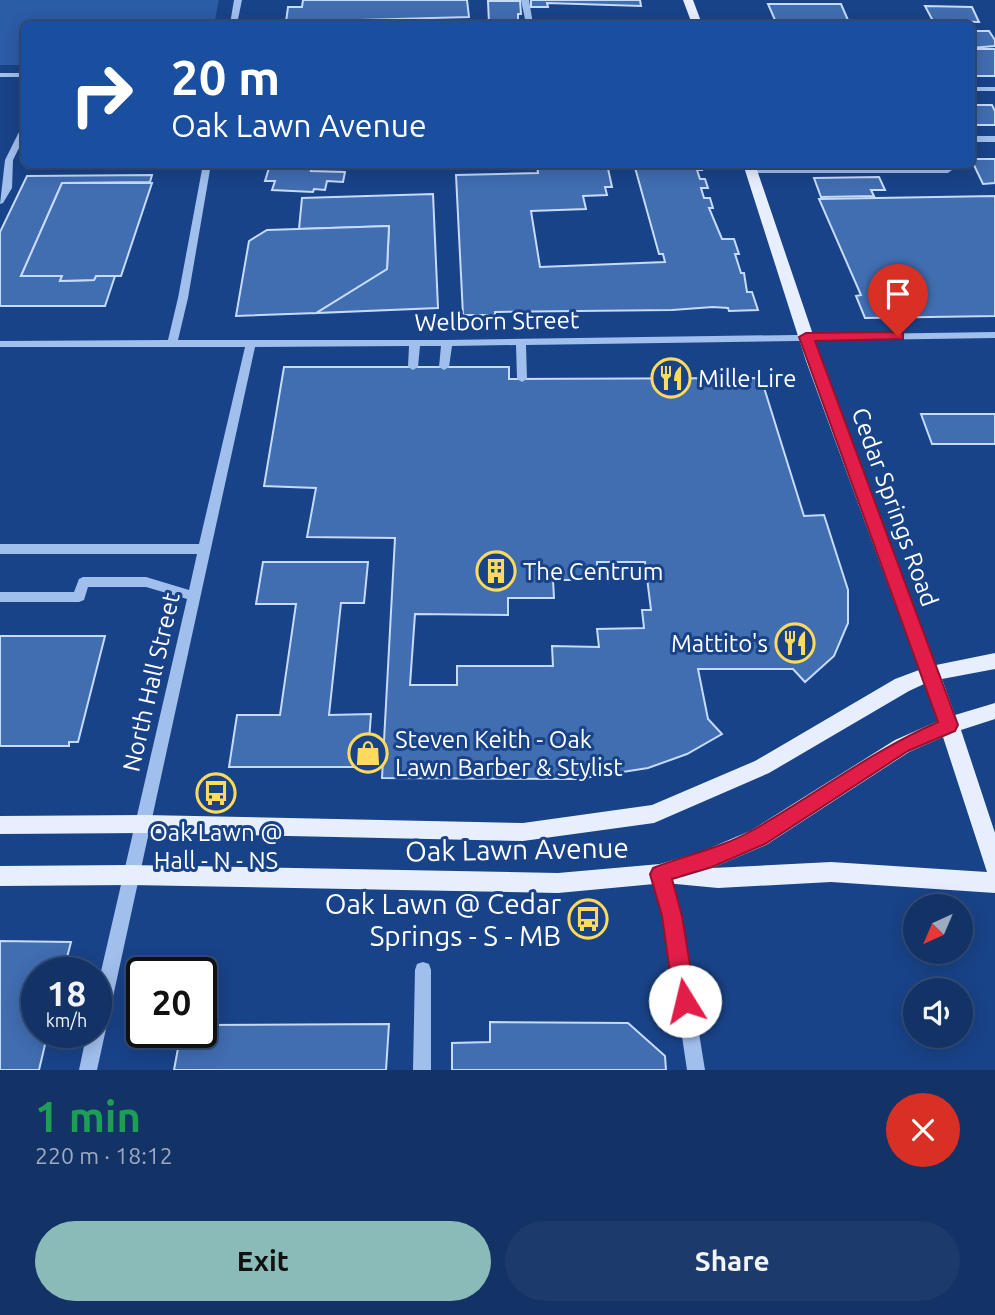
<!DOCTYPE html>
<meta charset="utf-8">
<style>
body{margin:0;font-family:Ubuntu,sans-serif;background:#1c3a6c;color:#f1f3f6;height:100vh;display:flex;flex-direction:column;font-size:26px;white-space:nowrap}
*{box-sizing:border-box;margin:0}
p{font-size:23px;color:#9daabf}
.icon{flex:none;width:38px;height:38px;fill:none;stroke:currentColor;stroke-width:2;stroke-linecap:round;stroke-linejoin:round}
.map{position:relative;height:1070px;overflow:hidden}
.panel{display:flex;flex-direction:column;background:#133266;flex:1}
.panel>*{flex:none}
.banner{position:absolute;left:21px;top:21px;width:954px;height:147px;border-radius:10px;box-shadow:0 4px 18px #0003,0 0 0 2px #324d7a;background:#1a4fa0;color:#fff;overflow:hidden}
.needle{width:46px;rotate:224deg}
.controls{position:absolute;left:903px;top:894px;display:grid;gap:14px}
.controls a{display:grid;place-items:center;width:70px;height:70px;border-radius:50%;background:#133266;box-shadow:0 4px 18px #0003,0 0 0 2px #324d7a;font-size:35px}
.speed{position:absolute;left:21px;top:957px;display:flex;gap:14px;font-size:35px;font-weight:700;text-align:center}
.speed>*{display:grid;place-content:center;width:91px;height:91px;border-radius:50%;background:#133266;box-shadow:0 4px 18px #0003,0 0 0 2px #324d7a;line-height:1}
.speed small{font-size:18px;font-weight:400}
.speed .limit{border:4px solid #111;border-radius:10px;background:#fff;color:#111}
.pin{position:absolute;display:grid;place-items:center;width:60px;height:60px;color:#fff;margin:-72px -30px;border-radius:50% 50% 50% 0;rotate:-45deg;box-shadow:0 0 7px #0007}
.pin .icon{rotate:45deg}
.me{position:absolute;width:77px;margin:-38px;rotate:351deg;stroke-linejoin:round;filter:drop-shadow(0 0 5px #0008)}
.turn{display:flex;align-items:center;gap:24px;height:147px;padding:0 35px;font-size:32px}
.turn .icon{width:91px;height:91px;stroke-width:2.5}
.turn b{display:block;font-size:49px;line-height:60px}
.round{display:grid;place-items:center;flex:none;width:74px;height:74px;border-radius:37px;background:#1c3a6c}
.overview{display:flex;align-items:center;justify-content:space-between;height:119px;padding:0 35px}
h1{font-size:42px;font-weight:700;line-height:52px;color:#1e9e55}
.action{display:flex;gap:14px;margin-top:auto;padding:14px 35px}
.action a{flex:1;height:80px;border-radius:42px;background:#8bbbb9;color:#111;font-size:28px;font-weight:700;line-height:80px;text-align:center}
.action a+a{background:#1c3a6c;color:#f1f3f6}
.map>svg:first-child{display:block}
.green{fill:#2b5ca6}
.building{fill:#416db1;stroke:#c6dafa;stroke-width:2;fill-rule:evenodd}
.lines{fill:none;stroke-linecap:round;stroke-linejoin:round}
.minor{fill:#a1bfed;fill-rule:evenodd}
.major{fill:#e7efff;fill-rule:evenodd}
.route{fill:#e11d48;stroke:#92132f;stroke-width:2}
.labels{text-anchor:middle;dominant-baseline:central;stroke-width:6;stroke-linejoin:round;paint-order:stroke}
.street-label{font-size:24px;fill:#fff;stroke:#194388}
.poi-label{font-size:24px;fill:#fff;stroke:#194388;text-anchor:start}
.near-street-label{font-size:28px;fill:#fff;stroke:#194388}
.near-poi-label{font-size:28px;fill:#fff;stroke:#194388;text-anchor:end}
</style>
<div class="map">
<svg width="995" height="1070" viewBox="0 0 995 1070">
<rect width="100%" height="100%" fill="#194388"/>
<path class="green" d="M0,0H219L214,24H24V65H0Z"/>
<g class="building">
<path d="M303,0H467L469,17L286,22L288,7H302Z"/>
<path d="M531,0H640L641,6L547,3L548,7H531Z"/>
<path d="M488,1H520L521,14H518V20L489,23Z"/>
<path d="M768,4H841L848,20H775Z"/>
<path d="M925,6L972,7L979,22L933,21Z"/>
<path d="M971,31H989L995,40V46L971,48Z"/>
<rect x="971" y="49" width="24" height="27"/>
<path d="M971,105H992L995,111V125H971Z"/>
<path d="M971,159H995V183L983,184Z"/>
<path d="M537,164H607L612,187H605L607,195L583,196L586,209L531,211L540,267L665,262L663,254H659L634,164H701L702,170H697L700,179H705L708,188H701L704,198H710L713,208H709L722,239H734L739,254H735L741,273H744L747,292H752L758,310L729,311L728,308L713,307L672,310L495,312V315H463L456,175L538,173Z"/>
<path d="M295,165H313L311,171L345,172L343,182L327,181L325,190L314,189L313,192L272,190L275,181H265L269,168H294Z"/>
<path d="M152,175L150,182L62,183L21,276H62L60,281L94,280L96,276H115L105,306H0V232L27,176Z"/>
<path d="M879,177L885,190H871L874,196L821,197L814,178Z"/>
<path d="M62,183H152L121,276H96L94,280L60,281L62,276H21Z"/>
<path d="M433,194L438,308L316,313L387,269L389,226L299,229L302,198Z"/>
<path d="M995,196V316L865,318L856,296L861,295L819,199Z"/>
<path d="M389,226L387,269L316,313L236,316L249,241L267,230Z"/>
<path d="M284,367H509V379L761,378L804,516L824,515L848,590V623L834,656L805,682L793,669H698L708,719L722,734L687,754L648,768L578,779L382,778L395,538L307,537L316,488L264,486ZM597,562H645L651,610H642L644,628L597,629L599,647L552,646L553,666H457V685H410L415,614L508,615V598H554L553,580H598Z"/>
<path d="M921,414H995V444H932Z"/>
<path d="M263,562H368L364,603H341L329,715L371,714L367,767H229L237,715H280L296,604H256Z"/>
<path d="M0,636H105L78,742H69V746H0Z"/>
<path d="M0,941L71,942L63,973H37V1032H48L39,1070H0Z"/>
<path d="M490,1022L628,1023L665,1056L666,1070H452V1043L490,1042Z"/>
<path d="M389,1024L386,1070H174L181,1032H201V1025Z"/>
</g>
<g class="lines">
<g class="minor">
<path d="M234,0H242L237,24H230Z"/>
<path d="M521,0H529L533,24H526Z"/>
<rect x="0" y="73" width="24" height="4"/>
<rect x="971" y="87" width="24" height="4"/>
<path d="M21,128H24V138L13,160L12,188L3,203L0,204L5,160Z"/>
<rect x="971" y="136" width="24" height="6"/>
<path d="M203,164H211L188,298L178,340H447L995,332V338L526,345L527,379L522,382L517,379L516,345L452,346L449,367L444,370L439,367L441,346H420L418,367L413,370L408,367L409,346L255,347L97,1070H79L87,1032H96V993L187,599L146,587H88L84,600L79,602H0V592H74L79,579L83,577H146L189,590L197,554H0V544H199L245,347H0V341L168,340L178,298Z"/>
<path d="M941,164H950L952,170L948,173H750L746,170L750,167H942Z"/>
<path d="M660,867L665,869L668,874L680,916L705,1070H687L664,916L652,874L655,869Z"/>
<path d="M423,962L429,964L431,970V1070H413L415,970L417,964Z"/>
</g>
<g class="major">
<path d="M683,0H693L702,24H692Z"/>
<path d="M743,164H755L822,361L936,665L995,653V669L942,679L955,715L995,703V719L961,730L995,833V893L831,882L718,888L665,883L558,893L130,885L0,886V866L130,865L558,873L660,864L703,851L750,831L895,740L938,721L924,684L909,691L769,773L654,823L523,841L145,833L0,834V816L145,815L523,823L652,805L755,761L895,679L919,670L806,361ZM943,737L987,872L831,862L712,868L766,845L909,752Z"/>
</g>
</g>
<path class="route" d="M898,332L903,333V339L815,341L958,725L955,731L908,751L765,844L712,867L672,879L682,916L696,1001L693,1008L685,1011L677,1008L674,1001L662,916L650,874L653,868C686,855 722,848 753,830C816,794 872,751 938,722L799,337L806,333Z"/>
<defs>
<g id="restaurant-ring" transform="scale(2.0125)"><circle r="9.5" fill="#194388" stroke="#ffda5d" stroke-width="1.5"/><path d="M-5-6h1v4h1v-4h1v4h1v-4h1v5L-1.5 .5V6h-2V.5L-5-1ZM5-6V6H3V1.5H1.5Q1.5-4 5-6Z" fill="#ffda5d"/></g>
<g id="building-ring" transform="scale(2.0125)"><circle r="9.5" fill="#194388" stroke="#ffda5d" stroke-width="1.5"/><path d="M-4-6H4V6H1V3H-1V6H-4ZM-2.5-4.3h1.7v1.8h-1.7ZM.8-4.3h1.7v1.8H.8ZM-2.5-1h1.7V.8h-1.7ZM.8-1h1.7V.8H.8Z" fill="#ffda5d"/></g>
<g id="shop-ring" transform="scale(2.0125)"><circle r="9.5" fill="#194388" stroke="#ffda5d" stroke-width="1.5"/><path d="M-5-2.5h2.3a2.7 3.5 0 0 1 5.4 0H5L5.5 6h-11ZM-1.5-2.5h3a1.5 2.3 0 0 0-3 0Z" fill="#ffda5d"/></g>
<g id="bus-ring" transform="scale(2.0125)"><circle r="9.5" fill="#194388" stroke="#ffda5d" stroke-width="1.5"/><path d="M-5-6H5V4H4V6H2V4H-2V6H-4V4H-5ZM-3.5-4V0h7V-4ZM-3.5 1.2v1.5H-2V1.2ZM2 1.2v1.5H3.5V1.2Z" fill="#ffda5d"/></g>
</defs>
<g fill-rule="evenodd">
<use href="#restaurant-ring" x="671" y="378"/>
<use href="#building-ring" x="496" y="571"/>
<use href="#restaurant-ring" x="795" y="643"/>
<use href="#shop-ring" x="368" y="753"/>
<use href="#bus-ring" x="216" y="793"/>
<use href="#bus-ring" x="588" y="919"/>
</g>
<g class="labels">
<g class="street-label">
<text transform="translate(497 321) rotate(-1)">Welborn Street</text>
<text transform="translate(895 507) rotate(70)">Cedar Springs Road</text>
<text transform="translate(151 682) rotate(-77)">North Hall Street</text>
</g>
<g class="poi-label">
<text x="698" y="378">Mille Lire</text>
<text x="523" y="571">The Centrum</text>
<text x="768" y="643" text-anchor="end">Mattito's</text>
<text x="395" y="739">Steven Keith - Oak<tspan x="395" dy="28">Lawn Barber &amp; Stylist</tspan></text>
<text x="216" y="832" text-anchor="middle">Oak Lawn @<tspan x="216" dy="28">Hall - N - NS</tspan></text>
</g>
<g class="near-street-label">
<text transform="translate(517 849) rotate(-1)">Oak Lawn Avenue</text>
</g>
<g class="near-poi-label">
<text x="561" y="903">Oak Lawn @ Cedar<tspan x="561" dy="32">Springs - S - MB</tspan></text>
</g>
</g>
</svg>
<div class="controls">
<a><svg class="needle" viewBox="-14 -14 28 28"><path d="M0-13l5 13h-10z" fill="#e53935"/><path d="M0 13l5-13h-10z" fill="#9daabf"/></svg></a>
<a><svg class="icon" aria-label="sound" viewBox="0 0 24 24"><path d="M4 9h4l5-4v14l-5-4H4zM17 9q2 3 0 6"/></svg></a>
</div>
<div class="speed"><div>18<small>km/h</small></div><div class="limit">20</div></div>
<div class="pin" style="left:898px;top:336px;background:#d93025"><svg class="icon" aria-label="arrive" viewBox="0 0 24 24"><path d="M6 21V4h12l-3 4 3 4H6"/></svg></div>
<svg class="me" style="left:685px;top:1001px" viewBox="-20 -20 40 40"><circle r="19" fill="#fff"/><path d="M0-13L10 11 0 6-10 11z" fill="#e11d48"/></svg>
<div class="banner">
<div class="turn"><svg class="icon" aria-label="right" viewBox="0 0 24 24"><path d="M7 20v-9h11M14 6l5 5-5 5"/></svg><div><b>20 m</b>Oak Lawn Avenue</div></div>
</div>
</div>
<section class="panel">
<div class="overview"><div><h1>1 min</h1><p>220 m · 18:12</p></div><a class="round" style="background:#d93025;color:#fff"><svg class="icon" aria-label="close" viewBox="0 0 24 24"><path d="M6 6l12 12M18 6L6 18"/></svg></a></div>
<div class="action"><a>Exit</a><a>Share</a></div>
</section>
